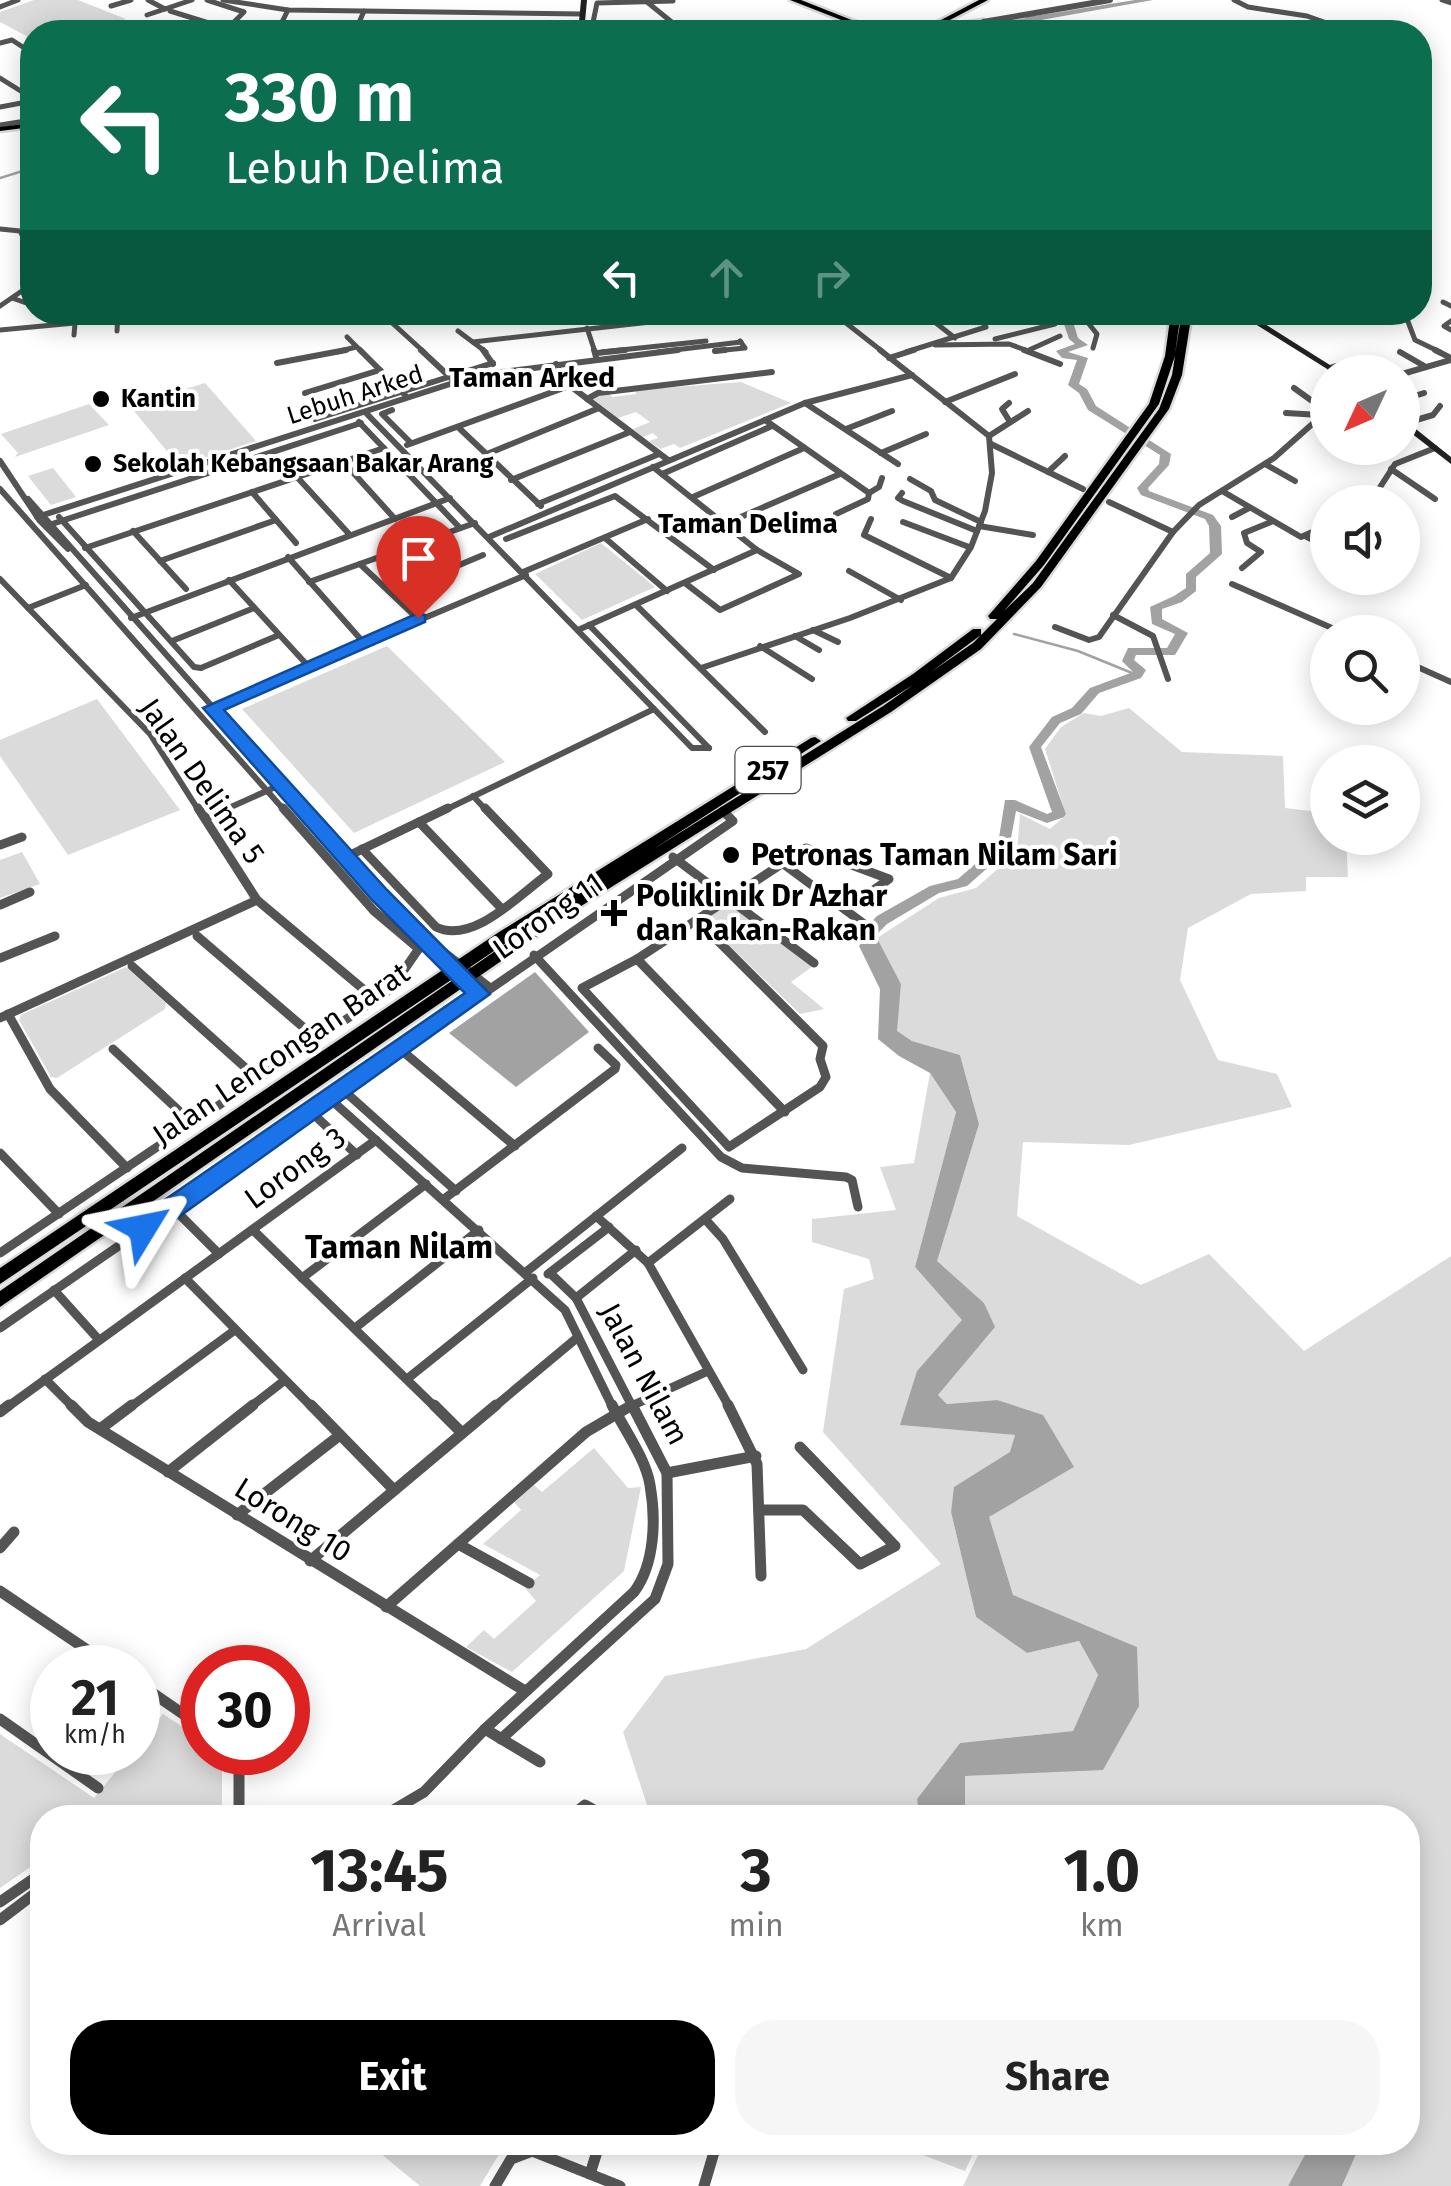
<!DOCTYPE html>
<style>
body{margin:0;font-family:"Fira Sans",sans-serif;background:#f6f6f6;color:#222;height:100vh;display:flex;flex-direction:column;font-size:38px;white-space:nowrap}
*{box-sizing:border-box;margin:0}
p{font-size:32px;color:#767676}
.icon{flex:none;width:55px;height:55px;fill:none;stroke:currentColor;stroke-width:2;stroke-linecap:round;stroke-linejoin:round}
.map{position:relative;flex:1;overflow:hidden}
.drawer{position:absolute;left:30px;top:1805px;width:1390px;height:350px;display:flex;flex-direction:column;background:#fff;border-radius:40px;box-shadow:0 5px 25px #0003}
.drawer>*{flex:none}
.top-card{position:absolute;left:20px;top:20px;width:1412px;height:305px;border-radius:40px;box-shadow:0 5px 25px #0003;background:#0b6e4f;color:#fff;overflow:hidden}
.needle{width:65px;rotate:226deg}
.fabs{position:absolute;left:1310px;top:355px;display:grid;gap:20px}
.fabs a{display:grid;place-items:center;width:110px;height:110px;border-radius:50%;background:#fff;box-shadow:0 5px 25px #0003;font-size:50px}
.speed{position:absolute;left:30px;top:1645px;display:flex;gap:20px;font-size:50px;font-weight:700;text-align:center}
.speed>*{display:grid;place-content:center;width:130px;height:130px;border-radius:50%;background:#fff;box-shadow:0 5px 25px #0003;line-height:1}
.speed small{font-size:25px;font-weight:400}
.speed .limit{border:15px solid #d22;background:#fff;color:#111}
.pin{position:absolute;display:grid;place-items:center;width:85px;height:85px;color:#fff;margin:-102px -42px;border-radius:50% 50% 50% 0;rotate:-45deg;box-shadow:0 0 10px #0007}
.pin .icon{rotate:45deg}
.me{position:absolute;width:110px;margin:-55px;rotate:55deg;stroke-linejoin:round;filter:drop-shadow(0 0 8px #0008)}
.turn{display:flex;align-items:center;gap:35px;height:210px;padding:0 40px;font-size:45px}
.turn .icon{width:130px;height:130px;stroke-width:2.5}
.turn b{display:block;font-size:70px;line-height:85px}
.lanes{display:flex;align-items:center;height:95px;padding:0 40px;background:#0003;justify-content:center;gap:50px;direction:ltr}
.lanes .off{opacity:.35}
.eta{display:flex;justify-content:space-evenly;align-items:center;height:170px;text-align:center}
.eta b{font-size:60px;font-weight:700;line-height:70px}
.primary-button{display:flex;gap:20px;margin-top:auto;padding:20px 40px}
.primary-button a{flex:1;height:115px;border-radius:40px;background:#000;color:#fff;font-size:40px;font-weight:700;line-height:115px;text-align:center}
.primary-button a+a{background:#f6f6f6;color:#222}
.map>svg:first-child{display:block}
.green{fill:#dbdbdb}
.water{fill:#a2a2a2}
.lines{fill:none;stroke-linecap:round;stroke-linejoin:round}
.stream{stroke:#a2a2a2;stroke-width:2.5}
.river{fill:#a2a2a2;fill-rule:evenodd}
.primary-casing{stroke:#dbdbdb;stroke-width:5}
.trunk-casing{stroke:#dbdbdb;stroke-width:5}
.minor-far3{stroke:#545454;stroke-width:5}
.minor-far2{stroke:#545454;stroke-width:6}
.minor-far1{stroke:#545454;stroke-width:9}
.minor{stroke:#545454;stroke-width:11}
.tertiary{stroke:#545454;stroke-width:6}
.secondary{fill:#212121;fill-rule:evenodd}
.primary{fill:#000;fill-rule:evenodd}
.trunk{fill:#000;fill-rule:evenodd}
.route{fill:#1a73e8;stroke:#114b97;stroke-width:2.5}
.poi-dot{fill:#000;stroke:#fff;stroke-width:4}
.labels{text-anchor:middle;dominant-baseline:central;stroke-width:8;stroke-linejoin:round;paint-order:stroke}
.far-street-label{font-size:25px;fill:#000;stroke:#fff}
.far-poi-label{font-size:25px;font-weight:bold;fill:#000;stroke:#fff;text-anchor:start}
.far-neighbourhood-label{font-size:28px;font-weight:bold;fill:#000;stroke:#fff}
.shield{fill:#fff;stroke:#4c4c4c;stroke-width:2.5}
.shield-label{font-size:28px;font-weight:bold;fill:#000}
.street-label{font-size:30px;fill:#000;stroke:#fff}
.poi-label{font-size:30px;font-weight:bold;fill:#000;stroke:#fff;text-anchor:start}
.neighbourhood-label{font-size:32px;font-weight:bold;fill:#000;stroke:#fff}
</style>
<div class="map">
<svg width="1451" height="2186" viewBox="0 0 1451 2186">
<rect width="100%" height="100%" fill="#fff"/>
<g class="green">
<path d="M34,0H78L126,19L89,32H32V39L0,22V12Z"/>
<path d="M741,382L791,403L680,448L674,444L660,449L649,441L658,438L653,433L643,437L633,429L650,422L636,412L618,418L592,398L609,393L612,397L636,394V390Z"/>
<path d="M205,383L256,441L179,466L130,406Z"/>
<path d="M89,404L109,425L15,457L18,453L1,434Z"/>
<path d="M53,468L76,497L51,505L28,476Z"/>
<path d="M601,543L655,587L582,620L535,574Z"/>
<path d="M387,646L505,762L354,833L242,709Z"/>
<path d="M97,699L180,810L68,855L0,756V740Z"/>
<path d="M1129,708L1182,752L1283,756L1285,808L1327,813L1328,838H1346L1348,877H1306V891L1251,894L1188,928L1180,980L1218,1060L1277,1074L1292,1107L1129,1145L1023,1142L1017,1216L1141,1285L1209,1254L1304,1351L1451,1256V2186H1342L1361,2143L1408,2142V1818L965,1817V1776L1103,1769L1137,1647L1013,1596L988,1517L1074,1467L997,1400L947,1404L938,1395L994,1327L984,1303L936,1261L979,1124L960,1055L912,1041L896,1031L901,984L877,938L939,898L976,888L1017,852L1020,814L1050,829L1066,815L1045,749L1061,727L1084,713L1101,716Z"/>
<path d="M22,852L40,884L0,898V860Z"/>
<path d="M729,904L813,966L791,982L824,1009L800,1014L705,922L706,917Z"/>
<path d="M126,967L166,1003L165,1009L57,1078L51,1077L19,1020L21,1015Z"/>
<path d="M930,1073L956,1112L915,1267L963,1320L917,1371L901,1425L1015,1435L1011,1452L955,1487L951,1512L976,1617L1027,1653L1079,1641L1098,1675L1073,1731L960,1743L917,1799L919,1818L651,1817L623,1732L665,1676L806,1649L941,1564L823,1432L844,1289L874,1279L869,1259L812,1242V1219L896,1210L880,1167L914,1163Z"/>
<path d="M594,1448L628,1488L641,1487L624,1571L512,1672L466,1647L484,1630L494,1639L536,1601L525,1588L540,1575L483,1544L521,1510L514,1502L534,1485L542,1492Z"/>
<path d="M163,1714L202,1740V1752L218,1753L222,1764V1806C192,1827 83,1817 42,1818V1859L0,1888V1734L94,1798L131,1753L138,1752V1745Z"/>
<path d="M492,2142L502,2149L480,2186H420L368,2143Z"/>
<path d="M891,2143H978L965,2171Z"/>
<path d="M984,2143H1312L1288,2186H963Z"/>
</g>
<g class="water">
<path d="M865,938H877L901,984L897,1031L912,1041L960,1055L979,1124L937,1261L984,1303L995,1327L938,1395L947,1404L997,1400L1043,1415L1074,1467L989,1517L1013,1595L1137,1647L1139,1706L1103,1770L965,1776V1817H919L917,1799L960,1743L1073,1731L1098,1675L1079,1641L1027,1653L976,1617L951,1512L954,1487L1010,1452L1015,1435L900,1425L917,1371L962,1320L915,1267L956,1112L930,1073L899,1056L878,1039L880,989L859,946Z"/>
<path d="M535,972L589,1032L516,1087L449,1033Z"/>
<path d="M1312,2142L1361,2143L1342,2186H1288Z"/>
</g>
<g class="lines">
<g class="stream">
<path d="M0,178L32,168"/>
<path d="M1014,634L1078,651L1137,675"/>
</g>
<g class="river">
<path d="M1135,0H1153L1008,26L1005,32H997L1002,22L1026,18L1025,14L1029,12L1034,16Z"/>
<path d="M1060,312H1070L1078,338L1088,345L1068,352L1088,358L1079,384L1087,389L1096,406L1171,454L1169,465L1148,488L1149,491L1213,515L1221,526L1222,554L1196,577V591L1182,602L1162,609V619L1188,633L1175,655H1136L1134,660L1146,670L1141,678L1099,693L1081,714L1060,723L1041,747L1066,814L1064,817L1047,823L1016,811L1009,849L967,886L939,893L887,924L872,939L881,955L874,960L869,959L858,938L860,934L877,916L930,886L958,879L998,844L1005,800H1015L1047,814L1052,812L1029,747L1052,717L1072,708L1090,688L1133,672L1122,661L1128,648H1167L1175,634L1152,624L1150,607L1174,596L1186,588V574L1210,553L1209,526L1205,519L1141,495L1137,488L1159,464L1160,455L1088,410L1079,393L1068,385L1077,360L1062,358L1056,351L1075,344L1069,339Z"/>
</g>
<g class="primary-casing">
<g id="primary">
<path d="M979,0H988L927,32H918Z"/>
<path d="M983,20L987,22L986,24L950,27L946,25Z"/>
<path d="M32,123V127L0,131V127Z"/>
</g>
</g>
<g class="trunk-casing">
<g id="trunk">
<path d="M790,0H801L882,32H872Z"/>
<path d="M983,20L987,22L986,24L952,32H941Z"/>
<path d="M1171,312H1181L1175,354L1182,312H1192L1182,375L1169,409L1041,587L981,649L891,712L578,908L0,1307V1291L555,910L0,1284V1268L499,932L811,738L815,737L821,741L652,850L883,706L913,685L856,721H848L846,718L913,674L973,629H981V635L931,672L973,643L997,619H990L988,616L1036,561L1149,404L1165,356ZM1175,356L1172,375L1159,409L1033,583L1004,611L1044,565L1159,404Z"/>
</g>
</g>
<g class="minor-far3">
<path d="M148,0L165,9"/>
<path d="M207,0L244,12L229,27"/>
<path d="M223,0L288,10L582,14"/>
<path d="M1234,0L1248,7L1307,16L1352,32"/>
<path d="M1442,0L1451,3"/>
<path d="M647,2L684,32"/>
<path d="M111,6L131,0"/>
<path d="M0,7L18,0"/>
<path d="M170,11L212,24L273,32"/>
<path d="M147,15L192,0"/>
<path d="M123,32L136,28"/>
<path d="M173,32L179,29"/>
<path d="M277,32L288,10"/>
<path d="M355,32L364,11"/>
<path d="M591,32L597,3L673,1"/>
<path d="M0,43L12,40L32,53"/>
<path d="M0,78L32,98"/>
<path d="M0,107L32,101"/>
<path d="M0,125L32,120"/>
<path d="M0,229L20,231L25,241"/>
<path d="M12,298L32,305"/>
<path d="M1443,302L1451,306"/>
<path d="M0,306L32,284"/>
<path d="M388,312L390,321L424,352"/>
<path d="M832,312L883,352"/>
<path d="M922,312L955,338"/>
<path d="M1396,312L1407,319L1415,340L1440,352"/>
<path d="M160,316L204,312"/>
<path d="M1451,321L1444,326L1451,330"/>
<path d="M587,328L595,352"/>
<path d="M0,330L75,323"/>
<path d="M117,331L118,312"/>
<path d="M458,331L486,352"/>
<path d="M74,335L76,312"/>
<path d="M347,337L362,352"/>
<path d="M995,339L1055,324"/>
<path d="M473,342L713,315"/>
<path d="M935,345L1009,344L1031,352"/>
<path d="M1093,348L1097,334L1089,324L1099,312"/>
<path d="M1029,350L1060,336"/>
<path d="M715,351L745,348L740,341"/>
<path d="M337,352L356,347"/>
<path d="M602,352L706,341"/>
<path d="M658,352L741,342"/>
<path d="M906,352L986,327L975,312"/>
</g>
<g class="minor-far2">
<path d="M360,350L405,395"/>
<path d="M421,350L453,380"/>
<path d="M483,350L493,364"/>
<path d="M594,350L596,357"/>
<path d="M1024,350L1060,364"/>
<path d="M1435,350L1451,358"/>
<path d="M715,351L725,350"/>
<path d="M1400,352L1426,367"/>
<path d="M597,353L625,350"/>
<path d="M889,358L914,350"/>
<path d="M277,363L346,350"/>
<path d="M556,364L565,382L668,460"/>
<path d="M1330,368L1351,362L1365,369"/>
<path d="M1402,374L1451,360"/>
<path d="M1294,388L1326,411"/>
<path d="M305,393L380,370"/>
<path d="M587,399L598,393L772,372"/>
<path d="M1402,400L1424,393"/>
<path d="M945,402L1015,374"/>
<path d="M805,403L898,464"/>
<path d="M1009,403L1002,409L1010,422"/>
<path d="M392,410L382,414L411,443"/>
<path d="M366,413L692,748H709"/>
<path d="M1286,413L1320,415"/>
<path d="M315,419L493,363"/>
<path d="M765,420L869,493L868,499L836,514"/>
<path d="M359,422L460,528"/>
<path d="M1406,423L1433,415L1440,406"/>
<path d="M459,428L541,506"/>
<path d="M846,429L892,411"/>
<path d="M989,436L1028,411"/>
<path d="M991,444L1083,489"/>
<path d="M407,445L569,386"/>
<path d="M881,453L926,434"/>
<path d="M487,454L599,408"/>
<path d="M0,461L40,521L68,549"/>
<path d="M1265,464L1295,481"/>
<path d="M653,467L757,550L799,574L720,610L685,583"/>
<path d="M349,468L395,519"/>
<path d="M1391,469L1435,499"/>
<path d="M1048,472L1065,456"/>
<path d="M662,474L772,426"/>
<path d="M297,477L350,535"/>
<path d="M910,479L931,491L935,500L981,522"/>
<path d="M511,480L630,432"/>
<path d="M0,489L285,811"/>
<path d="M1222,491L1301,537L1328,525"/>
<path d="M252,492L296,543"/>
<path d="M869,493L879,487L882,478"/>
<path d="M902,493L898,498L903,501L977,531"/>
<path d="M693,497L804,448"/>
<path d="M28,499L305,811"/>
<path d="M1109,502L1173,532L1199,505L1274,458L1328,410"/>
<path d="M1365,502L1377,492L1395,464L1435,448"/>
<path d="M538,504L659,454"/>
<path d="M37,517L478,375L678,350"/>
<path d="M59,517L194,667L201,668L279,635"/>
<path d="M1232,517L1249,508"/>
<path d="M871,519L864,535L951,578"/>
<path d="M903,522L969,547"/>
<path d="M727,523L840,474"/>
<path d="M52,524L361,423"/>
<path d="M979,526L1033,535"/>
<path d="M133,531L186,589"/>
<path d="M489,537L805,403L912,375"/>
<path d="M1307,537L1325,546L1327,554"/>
<path d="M605,538L667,591"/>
<path d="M506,539L615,496L714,570"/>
<path d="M85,548L384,448"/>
<path d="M288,557L364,643"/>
<path d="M160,561L276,520"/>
<path d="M360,564L418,619"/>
<path d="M1242,568L1261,552L1247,543L1244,533L1271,522"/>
<path d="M849,571L901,600"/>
<path d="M523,572L648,519"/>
<path d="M0,579L150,734L199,811"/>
<path d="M229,580L309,667"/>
<path d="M309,582L475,523"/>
<path d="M1232,584L1341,632"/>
<path d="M393,593L483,555"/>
<path d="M636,605L765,732"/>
<path d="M28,608L86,585"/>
<path d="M1113,615L1153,636L1168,679"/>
<path d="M131,618L450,498"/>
<path d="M589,625L709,748"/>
<path d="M1055,627L1089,640L1099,637L1173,532"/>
<path d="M578,630L757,550"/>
<path d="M813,630L838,642"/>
<path d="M795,636L819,650"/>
<path d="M172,641L254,608"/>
<path d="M760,646L812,679"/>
<path d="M1402,660L1451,682"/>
<path d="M701,668L850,618L951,578L971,547L985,511L992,473L989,436L880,350"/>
<path d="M212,708L526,575"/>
<path d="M473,796L487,811"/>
<path d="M222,811L280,785"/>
<path d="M443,811L654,709"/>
</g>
<g class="minor-far1">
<path d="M198,808L257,900L375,999"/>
<path d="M283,808L374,911L419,949"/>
<path d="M303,808L380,895L480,994"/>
<path d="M205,818L228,808"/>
<path d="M419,822L502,909"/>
<path d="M0,845L22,837"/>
<path d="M362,849L436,927C473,945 520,894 548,874L485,808"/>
<path d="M346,857L448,808"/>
<path d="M673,857L814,963"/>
<path d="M782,863L867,926"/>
<path d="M0,905L30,892"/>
<path d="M697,920L823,1046L820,1059L826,1077L820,1087L729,1147L582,988L637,959L806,848L889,879L846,910"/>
<path d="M197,936L317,1039"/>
<path d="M428,940L489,987"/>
<path d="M534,955L721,1157L742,1168L846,1177L852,1180L858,1207"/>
<path d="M0,958L55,936"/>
<path d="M637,959L785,1112"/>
<path d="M132,966L258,1079"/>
<path d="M8,1014L50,1089L127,1168"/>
<path d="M0,1018L257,900"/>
<path d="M113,1049L192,1123"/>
<path d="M400,1049L515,1146"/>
<path d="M342,1089L456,1191"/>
<path d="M329,1098L565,1310L613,1408"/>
<path d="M310,1111L357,1155"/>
<path d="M0,1153L59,1214"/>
<path d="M444,1199L615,1069L616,1065L598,1048"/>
<path d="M173,1208L219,1254"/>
<path d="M596,1216L648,1263L730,1408"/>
<path d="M705,1219L723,1239L803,1370"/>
<path d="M253,1230L436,1408"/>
<path d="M0,1253L391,989L422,944"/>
<path d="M648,1263L730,1199"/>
<path d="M526,1272L682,1148"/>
<path d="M550,1273L576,1298L633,1408"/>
<path d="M548,1274L609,1227"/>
<path d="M185,1278L313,1408"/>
<path d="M302,1278L426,1184"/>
<path d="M54,1290L99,1340"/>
<path d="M576,1298L636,1250"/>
<path d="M0,1328L733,821L723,811"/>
<path d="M355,1328L479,1230"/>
<path d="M45,1379L74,1408"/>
<path d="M407,1379L533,1278"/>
<path d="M6,1408L376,1140"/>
<path d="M129,1408L235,1330"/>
<path d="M249,1408L285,1380"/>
<path d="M493,1408L578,1337"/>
<path d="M627,1408L708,1371"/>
</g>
<g class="minor">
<path d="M71,1405L88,1422L525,1691"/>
<path d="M311,1405L394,1490"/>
<path d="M434,1405L462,1433"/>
<path d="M728,1405L757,1464L761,1576"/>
<path d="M0,1412L9,1405"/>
<path d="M100,1429L132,1405"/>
<path d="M168,1472L253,1405"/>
<path d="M667,1473L756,1456"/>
<path d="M759,1510H803L860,1564L895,1546L800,1447"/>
<path d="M237,1515L340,1435"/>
<path d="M458,1544L529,1583"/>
<path d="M0,1548L14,1532"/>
<path d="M310,1561L496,1405"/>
<path d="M0,1591L114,1668"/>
<path d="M386,1607L586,1432L632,1405"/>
<path d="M138,1683L202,1727"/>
<path d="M0,1719L98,1788"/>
<path d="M501,1739L655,1599L668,1564L667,1473L632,1405"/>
<path d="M234,1752L239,1760V1818"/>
<path d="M540,1762L485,1729L634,1592C655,1564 656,1519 650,1485C646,1459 624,1429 612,1405"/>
<path d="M380,1818L424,1792L485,1729"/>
<path d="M569,1818L585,1805L609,1818"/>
<path d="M0,1902L42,1873"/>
<path d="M0,1920L42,1888"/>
<path d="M590,2174L600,2142"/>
<path d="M495,2186L511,2159L532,2151L620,2186"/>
<path d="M704,2186L717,2142"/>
</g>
<path class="tertiary" d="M983,22L1110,0"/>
<g class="secondary">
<path d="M581,0H587L584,32H578Z"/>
<path d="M1236,312H1246L1341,372H1332Z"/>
<path d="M1402,418L1451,457V464L1402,426Z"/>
</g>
<use href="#primary" class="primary"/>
<use href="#trunk" class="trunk"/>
</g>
<path class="route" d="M418,613L425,615V622L224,710L387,890L490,994L152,1236H134L131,1228L134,1221L465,993L372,900L203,708Z"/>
<g class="poi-dot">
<circle cx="101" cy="399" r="10"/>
<circle cx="93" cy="464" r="10"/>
<circle cx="731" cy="855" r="10"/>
<path d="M609 898h10v10h10v10h-10v10h-10v-10h-10v-10h10z"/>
</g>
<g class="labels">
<g class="far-street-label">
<text transform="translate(355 395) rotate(-18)">Lebuh Arked</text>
</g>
<g class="far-poi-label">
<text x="121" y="399">Kantin</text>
<text x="113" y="464">Sekolah Kebangsaan Bakar Arang</text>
</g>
<g class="far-neighbourhood-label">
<text x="532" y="377">Taman Arked</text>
<text x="748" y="523">Taman Delima</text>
</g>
<rect class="shield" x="735.5" y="747" width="65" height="46" rx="8"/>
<g class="shield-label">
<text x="768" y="770">257</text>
</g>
<g class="street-label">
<text transform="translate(202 781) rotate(55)">Jalan Delima 5</text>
<text transform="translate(548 916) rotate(-35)">Lorong 11</text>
<text transform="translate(281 1054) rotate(-34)">Jalan Lencongan Barat</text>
<text transform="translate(295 1168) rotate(-36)">Lorong 3</text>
<text transform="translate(644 1374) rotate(62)">Jalan Nilam</text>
<text transform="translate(293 1520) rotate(32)">Lorong 10</text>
</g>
<g class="poi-label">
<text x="751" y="855">Petronas Taman Nilam Sari</text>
<text x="636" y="896">Poliklinik Dr Azhar<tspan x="636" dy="34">dan Rakan-Rakan</tspan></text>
</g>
<g class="neighbourhood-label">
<text x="399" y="1247">Taman Nilam</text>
</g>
</g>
</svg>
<div class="fabs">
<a><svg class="needle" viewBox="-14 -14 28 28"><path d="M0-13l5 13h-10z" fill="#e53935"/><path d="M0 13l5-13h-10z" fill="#767676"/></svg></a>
<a><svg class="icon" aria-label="sound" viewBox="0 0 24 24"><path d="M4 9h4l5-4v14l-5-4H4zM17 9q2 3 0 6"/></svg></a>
<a><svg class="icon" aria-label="search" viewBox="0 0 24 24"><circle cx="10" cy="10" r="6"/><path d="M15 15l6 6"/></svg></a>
<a><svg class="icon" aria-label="layers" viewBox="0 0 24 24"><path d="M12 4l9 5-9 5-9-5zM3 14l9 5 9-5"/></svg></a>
</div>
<div class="speed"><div>21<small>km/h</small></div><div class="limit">30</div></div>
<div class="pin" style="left:418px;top:618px;background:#d93025"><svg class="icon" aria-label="arrive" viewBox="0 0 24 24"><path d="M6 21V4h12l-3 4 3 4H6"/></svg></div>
<svg class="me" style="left:143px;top:1228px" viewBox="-20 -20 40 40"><path d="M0-17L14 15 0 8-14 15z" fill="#1a73e8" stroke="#fff" stroke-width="4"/></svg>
<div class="top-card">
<div class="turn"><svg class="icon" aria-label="left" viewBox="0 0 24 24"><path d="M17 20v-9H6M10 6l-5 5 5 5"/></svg><div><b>330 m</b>Lebuh Delima</div></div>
<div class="lanes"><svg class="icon" aria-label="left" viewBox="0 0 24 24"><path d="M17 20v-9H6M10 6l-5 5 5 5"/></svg><svg class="icon off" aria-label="ahead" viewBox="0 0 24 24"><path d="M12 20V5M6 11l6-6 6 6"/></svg><svg class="icon off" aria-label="right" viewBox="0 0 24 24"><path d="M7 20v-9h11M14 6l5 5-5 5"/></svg></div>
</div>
<section class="drawer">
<div class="eta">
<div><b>13:45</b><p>Arrival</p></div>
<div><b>3</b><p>min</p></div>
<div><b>1.0</b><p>km</p></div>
</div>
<div class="primary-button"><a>Exit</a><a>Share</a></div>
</section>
</div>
